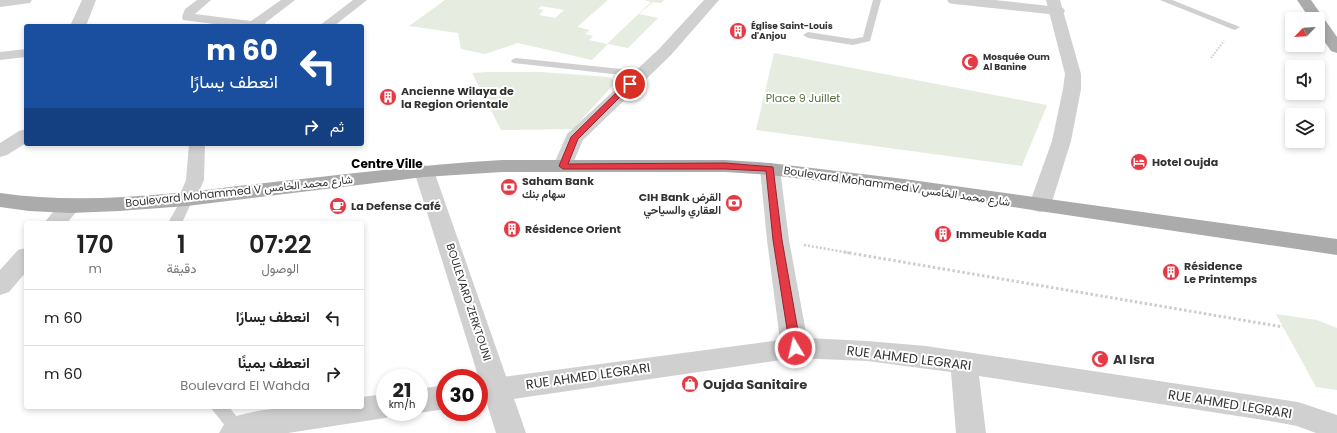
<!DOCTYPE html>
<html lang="ar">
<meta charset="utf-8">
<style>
body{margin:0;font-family:Poppins,Vazirmatn,sans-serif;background:#f2f2f2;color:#222;direction:rtl;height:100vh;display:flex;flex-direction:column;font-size:15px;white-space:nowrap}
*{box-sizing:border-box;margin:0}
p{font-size:13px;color:#767676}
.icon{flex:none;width:22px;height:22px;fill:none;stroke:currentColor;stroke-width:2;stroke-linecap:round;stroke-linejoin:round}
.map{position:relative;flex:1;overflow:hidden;direction:ltr}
.panel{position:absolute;left:24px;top:221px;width:340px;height:188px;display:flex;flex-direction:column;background:#fff;border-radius:4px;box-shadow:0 2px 6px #0003;direction:rtl}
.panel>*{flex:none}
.top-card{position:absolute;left:24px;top:24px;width:340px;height:122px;border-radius:4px;box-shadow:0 2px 6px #0003;direction:rtl;background:#1a4fa0;color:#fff;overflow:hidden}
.needle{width:26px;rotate:245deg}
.fabs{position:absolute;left:1285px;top:12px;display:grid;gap:8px}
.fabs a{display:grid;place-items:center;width:40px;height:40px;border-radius:4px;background:#fff;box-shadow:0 2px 6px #0003;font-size:20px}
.speed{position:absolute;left:376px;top:369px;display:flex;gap:8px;font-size:20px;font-weight:700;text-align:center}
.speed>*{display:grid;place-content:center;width:52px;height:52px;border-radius:50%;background:#fff;box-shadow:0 2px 6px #0003;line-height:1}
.speed small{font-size:10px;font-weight:400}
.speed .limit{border:6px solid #d22;background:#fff;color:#111}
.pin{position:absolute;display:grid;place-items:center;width:34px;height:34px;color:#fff;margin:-17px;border:2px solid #fff;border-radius:50%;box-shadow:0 1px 4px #0007}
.me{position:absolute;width:44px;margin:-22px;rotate:351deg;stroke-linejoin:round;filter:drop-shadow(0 0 3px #0008)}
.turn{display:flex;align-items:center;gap:14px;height:84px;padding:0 20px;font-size:18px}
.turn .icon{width:52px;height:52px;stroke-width:2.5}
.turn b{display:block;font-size:28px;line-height:34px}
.then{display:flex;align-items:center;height:38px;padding:0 20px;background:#0003;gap:8px;font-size:15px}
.eta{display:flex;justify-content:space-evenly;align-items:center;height:68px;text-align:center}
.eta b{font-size:24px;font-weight:600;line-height:28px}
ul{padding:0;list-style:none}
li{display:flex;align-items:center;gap:12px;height:56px;padding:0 20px;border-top:1px solid #e0e0e0}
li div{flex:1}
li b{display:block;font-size:15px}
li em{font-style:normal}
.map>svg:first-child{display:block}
.green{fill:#e6ecdf;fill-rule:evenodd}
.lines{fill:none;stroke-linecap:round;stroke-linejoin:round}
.path-far2{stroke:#cdcdcd;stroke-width:2;stroke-dasharray:1.5 1.5;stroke-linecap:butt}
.path-far1{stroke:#cdcdcd;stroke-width:2.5;stroke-dasharray:2 2;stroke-linecap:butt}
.path{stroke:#cdcdcd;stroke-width:3;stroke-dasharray:2.5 2.5;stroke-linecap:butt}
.service{fill:#d0d0d0;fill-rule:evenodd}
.pedestrian{fill:#d0d0d0;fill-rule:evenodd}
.minor{fill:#d0d0d0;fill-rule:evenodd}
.tertiary{fill:#d0d0d0;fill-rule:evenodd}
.primary{fill:#ababab;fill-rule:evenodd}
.route{fill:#e63946;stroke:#96252e}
.labels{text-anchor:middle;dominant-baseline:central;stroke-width:4;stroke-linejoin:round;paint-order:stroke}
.far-poi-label{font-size:9px;font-weight:bold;fill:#333;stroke:#fff;text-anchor:start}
.poi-label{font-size:11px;font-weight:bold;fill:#333;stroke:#fff;text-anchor:start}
.park-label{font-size:11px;fill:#56703f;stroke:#fff}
.street-label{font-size:11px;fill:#333;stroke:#fff}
.neighbourhood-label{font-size:12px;font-weight:bold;fill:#000;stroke:#fff}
.near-street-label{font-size:13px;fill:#333;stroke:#fff}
.near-poi-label{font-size:13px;font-weight:bold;fill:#333;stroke:#fff;text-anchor:start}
</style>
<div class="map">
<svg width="1337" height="433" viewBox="0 0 1337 433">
<rect width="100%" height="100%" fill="#fff"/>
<g class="green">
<path d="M445,0H608L577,27L590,30L585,34L593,36L589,40L607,44L651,2L644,0H664L661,3L653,2L639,14L658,18L628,48L608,44L592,60L518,43L485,54L461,49L458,33L409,26ZM541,6L564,10L555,18L539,15L544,10L538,9Z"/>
<path d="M774,53L1047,105L1022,166L756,130Z"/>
<path d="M488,72H541L609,77L616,82L573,129L501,130L472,73Z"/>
<path d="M1276,314L1317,320L1337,328V390L1316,387Z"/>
</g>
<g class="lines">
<path class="path-far2" d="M1211,58L1224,41"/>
<path class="path-far1" d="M804,245L850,253"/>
<path class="path" d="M844,252L1283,327"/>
<g class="service">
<path d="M873,0H881L870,41L853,45L808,38L803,35L808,32L853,39L863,37Z"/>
<path d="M1160,0H1172L1240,27L1235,30L1232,29Z"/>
<path d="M516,58L640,71L645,74L640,77L513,63L511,61L513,59Z"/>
<path d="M187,195L193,199L182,223H168L183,196Z"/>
<path d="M210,407H229L246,428L243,433H231Z"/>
</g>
<g class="pedestrian">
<path d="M197,0H211L195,14L251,21L281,0H295L265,23L268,26H229L183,20L182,17L185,9Z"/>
<path d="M353,0H367L334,26H319Z"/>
<path d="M26,49V57L0,60V52Z"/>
<path d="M189,144H205L204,180L194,203L187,205L180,203L178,199L186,180Z"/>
</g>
<g class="minor">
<path d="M0,0H32L30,3L0,7Z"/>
<path d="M82,0H96L86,26H70Z"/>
<path d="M704,0H719L671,55L583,140L570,170L563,172L556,170L553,166L567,134L659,49Z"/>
<path d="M947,0H995L1058,7L1063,8L1065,11L1063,14L1058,15L954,4L949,3Z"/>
<path d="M26,129V143L7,155L0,157V143L19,131Z"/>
<path d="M770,163L777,165L780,169L789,240L807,338L867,341L926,346L1298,402L1337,415V433H1316L1297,426L1270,421L979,376L986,433H956L951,372L867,361L795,358L479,404V380L780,340L767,240L760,169L763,165Z"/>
<path d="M70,199L78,201L81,206L67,223H44L62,201Z"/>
<path d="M26,248V272L9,292L0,295V270L18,250Z"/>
<path d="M445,385V409L419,413L416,412H419V389Z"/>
<path d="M385,394V412H396L395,415L385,418L288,433H219L227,419C269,404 318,407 362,407V397Z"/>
</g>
<g class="tertiary">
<path d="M1046,0H1060L1081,74V89L1071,141L1051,205L1048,210L1040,212L1032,210L1029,205L1052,141L1063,89L1065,74Z"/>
<path d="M424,165L431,167L434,171L526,433H496L414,171L417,167Z"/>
</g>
<g class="primary">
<path d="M1297,0H1311L1337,37V53L1331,51L1318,32V19H1310Z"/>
<path d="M502,160H725L770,163L904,179L1337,239V255L904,191L770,175L725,172H502L424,177L187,206L119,211L70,213L29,211L0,207V193C85,205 171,194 256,184C338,175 420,165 502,160Z"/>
</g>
</g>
<path class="route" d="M627,82L633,84L578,139L568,164L725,163L773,167L782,240L801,348L799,351H791L790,348L773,240L766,171L725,169H563L559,166L571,137Z"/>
<defs>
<g id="building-disc" transform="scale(0.9)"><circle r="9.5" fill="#e63946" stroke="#fff"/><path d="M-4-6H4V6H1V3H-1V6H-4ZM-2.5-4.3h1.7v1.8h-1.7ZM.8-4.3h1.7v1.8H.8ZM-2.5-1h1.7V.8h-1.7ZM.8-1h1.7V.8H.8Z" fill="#fff"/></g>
<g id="mosque-disc" transform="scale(0.9)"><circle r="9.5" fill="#e63946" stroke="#fff"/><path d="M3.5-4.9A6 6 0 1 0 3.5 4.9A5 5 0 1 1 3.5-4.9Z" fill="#fff"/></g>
<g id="hotel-disc" transform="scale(0.9)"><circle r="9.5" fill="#e63946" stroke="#fff"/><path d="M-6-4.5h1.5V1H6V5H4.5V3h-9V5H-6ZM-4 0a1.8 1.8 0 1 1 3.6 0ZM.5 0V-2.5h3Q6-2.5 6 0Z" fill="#fff"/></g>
<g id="bank-disc" transform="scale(0.9)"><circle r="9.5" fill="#e63946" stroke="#fff"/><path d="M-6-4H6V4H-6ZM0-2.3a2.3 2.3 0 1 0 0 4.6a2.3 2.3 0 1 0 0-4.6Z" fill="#fff"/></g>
<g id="cafe-disc" transform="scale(0.9)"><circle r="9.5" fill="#e63946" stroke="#fff"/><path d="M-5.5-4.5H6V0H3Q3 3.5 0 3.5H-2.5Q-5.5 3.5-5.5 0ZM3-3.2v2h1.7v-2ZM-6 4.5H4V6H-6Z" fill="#fff"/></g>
<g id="shop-disc" transform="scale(0.9)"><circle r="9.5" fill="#e63946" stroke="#fff"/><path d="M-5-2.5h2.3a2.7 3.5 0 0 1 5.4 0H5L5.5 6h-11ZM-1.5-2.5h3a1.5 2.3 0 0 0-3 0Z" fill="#fff"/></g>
</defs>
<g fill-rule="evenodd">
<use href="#building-disc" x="738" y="31"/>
<use href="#mosque-disc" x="970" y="62"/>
<use href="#building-disc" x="388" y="97"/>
<use href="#hotel-disc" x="1139" y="162"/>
<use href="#bank-disc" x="509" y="187"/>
<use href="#bank-disc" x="734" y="203"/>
<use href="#cafe-disc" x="338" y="206"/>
<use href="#building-disc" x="512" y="229"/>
<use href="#building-disc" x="943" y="234"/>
<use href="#building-disc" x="1171" y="272"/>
<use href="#mosque-disc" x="1100" y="359"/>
<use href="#shop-disc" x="690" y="384"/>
</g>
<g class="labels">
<g class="far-poi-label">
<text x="751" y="26">Église Saint-Louis<tspan x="751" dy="10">d'Anjou</tspan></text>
<text x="983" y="57">Mosquée Oum<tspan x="983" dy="10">Al Banine</tspan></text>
</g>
<g class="poi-label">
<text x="401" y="91">Ancienne Wilaya de<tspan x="401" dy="13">la Region Orientale</tspan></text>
<text x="1152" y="162">Hotel Oujda</text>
<text x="522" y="181">Saham Bank<tspan x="522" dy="13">سهام بنك</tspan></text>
<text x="721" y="197" text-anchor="end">CIH Bank القرض<tspan x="721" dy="13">العقاري والسياحي</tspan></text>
<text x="351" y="206">La Defense Café</text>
<text x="525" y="229">Résidence Orient</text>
<text x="956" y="234">Immeuble Kada</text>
<text x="1184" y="266">Résidence<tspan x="1184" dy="13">Le Printemps</tspan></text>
</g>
<g class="park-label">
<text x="803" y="98">Place 9 Juillet</text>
</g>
<g class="street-label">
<text transform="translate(897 186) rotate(8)">Boulevard Mohammed V شارع محمد الخامس</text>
<text transform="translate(239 191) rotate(-6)">Boulevard Mohammed V شارع محمد الخامس</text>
<text transform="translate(469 302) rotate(72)">BOULEVARD ZERKTOUNI</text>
</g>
<g class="neighbourhood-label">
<text x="387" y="163">Centre Ville</text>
</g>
<g class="near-street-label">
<text transform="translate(909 358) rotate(7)">RUE AHMED LEGRARI</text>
<text transform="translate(588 376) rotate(-8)">RUE AHMED LEGRARI</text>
<text transform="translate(1230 404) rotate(9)">RUE AHMED LEGRARI</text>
</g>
<g class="near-poi-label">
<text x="1113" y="359">Al Isra</text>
<text x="703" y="384">Oujda Sanitaire</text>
</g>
</g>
</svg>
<div class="fabs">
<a><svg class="needle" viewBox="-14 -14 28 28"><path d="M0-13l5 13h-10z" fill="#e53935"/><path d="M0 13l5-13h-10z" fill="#767676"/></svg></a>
<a><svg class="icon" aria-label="sound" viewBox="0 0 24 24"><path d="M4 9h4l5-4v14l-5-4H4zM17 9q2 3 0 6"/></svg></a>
<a><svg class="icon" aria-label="layers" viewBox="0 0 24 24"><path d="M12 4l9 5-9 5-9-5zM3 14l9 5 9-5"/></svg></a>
</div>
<div class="speed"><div>21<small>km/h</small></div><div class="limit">30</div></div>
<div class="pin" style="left:630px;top:84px;background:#d93025"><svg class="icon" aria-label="arrive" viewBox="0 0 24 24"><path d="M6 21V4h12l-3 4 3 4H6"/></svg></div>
<svg class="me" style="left:795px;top:348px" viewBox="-20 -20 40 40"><circle r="17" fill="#e63946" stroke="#fff" stroke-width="3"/><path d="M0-11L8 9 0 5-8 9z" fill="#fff"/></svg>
<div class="top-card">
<div class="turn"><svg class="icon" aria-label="left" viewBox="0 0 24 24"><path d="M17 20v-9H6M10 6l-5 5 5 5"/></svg><div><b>60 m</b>انعطف يسارًا</div></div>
<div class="then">ثم<svg class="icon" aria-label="right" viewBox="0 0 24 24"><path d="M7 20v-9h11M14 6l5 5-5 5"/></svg></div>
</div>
<section class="panel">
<div class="eta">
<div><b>07:22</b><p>الوصول</p></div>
<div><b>1</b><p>دقيقة</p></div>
<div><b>170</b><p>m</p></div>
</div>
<ul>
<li><svg class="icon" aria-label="left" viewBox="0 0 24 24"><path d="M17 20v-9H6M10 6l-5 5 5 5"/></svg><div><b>انعطف يسارًا</b></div><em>60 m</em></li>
<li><svg class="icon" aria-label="right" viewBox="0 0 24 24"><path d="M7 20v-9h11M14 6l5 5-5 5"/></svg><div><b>انعطف يمينًا</b><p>Boulevard El Wahda</p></div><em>60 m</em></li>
</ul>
</section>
</div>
